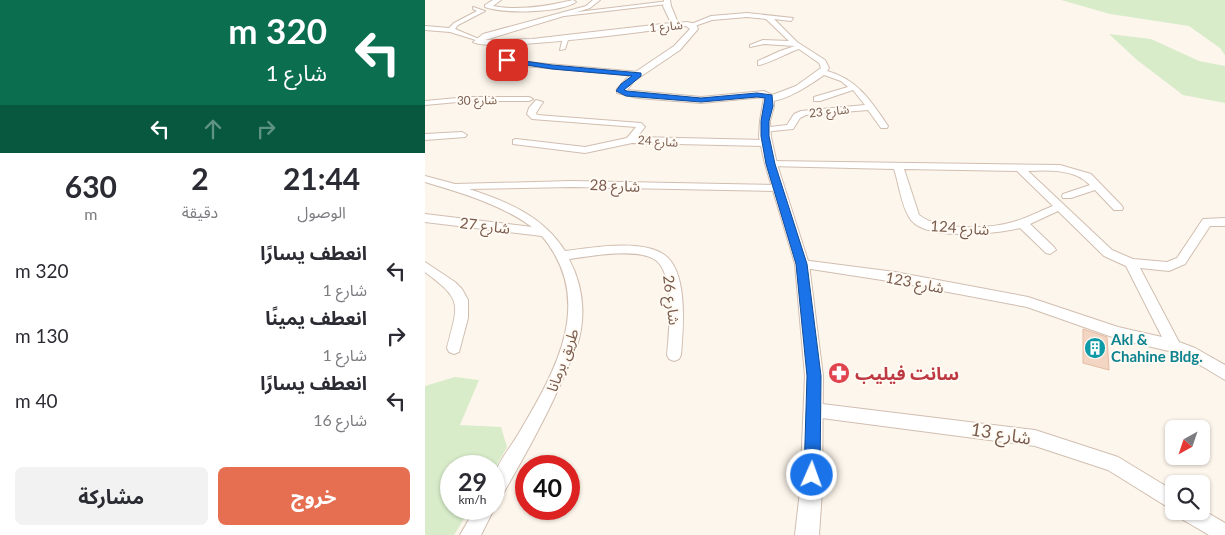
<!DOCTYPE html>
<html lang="ar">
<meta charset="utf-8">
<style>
body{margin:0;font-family:Lato,"Noto Sans Arabic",sans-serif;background:#f2f2f3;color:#2b2b33;direction:rtl;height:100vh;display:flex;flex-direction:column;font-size:19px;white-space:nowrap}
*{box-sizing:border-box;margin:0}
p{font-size:16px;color:#7c7c81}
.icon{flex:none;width:28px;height:28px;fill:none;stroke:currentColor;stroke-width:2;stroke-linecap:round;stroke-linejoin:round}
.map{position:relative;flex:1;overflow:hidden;direction:ltr}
.drawer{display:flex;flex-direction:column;background:#fff;width:425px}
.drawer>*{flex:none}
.top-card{background:#0b6e4f;color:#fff;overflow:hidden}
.needle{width:32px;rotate:220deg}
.fabs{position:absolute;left:740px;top:420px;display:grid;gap:10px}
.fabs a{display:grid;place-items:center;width:45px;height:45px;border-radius:8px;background:#fff;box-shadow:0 1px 4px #0004;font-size:25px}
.speed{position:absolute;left:15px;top:455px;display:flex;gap:10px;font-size:25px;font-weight:700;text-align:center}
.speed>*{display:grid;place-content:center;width:65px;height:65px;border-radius:50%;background:#fff;box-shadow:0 1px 4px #0004;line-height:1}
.speed small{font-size:12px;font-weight:400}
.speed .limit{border:8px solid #d22;background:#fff;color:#111}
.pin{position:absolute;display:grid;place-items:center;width:42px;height:42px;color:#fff;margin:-21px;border-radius:10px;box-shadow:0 2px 8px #0006}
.me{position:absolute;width:55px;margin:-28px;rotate:2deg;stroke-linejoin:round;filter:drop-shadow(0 0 4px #0008)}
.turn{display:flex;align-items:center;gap:18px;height:105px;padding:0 15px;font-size:22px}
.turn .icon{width:65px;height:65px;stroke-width:2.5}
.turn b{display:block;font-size:35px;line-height:42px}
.lanes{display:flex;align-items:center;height:48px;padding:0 15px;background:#0003;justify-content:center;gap:25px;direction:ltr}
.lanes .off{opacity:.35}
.eta{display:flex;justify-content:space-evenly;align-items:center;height:85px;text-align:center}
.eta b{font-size:30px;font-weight:700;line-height:35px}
.action{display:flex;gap:10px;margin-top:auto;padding:10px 15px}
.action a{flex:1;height:58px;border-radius:8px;background:#e76f51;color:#fff;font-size:20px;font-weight:700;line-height:58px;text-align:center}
.action a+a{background:#f2f2f3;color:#2b2b33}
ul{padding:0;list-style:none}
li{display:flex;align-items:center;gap:15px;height:65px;padding:0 15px}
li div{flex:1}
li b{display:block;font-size:19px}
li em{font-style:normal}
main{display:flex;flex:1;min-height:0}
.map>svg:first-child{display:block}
.green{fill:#d8ecc9}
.building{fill:#f3d5c3;stroke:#e6bba3}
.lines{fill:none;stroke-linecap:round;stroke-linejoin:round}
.minor-casing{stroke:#d1beb0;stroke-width:2}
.tertiary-casing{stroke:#d1beb0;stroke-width:2}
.minor{fill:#fff;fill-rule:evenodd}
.tertiary{fill:#fff;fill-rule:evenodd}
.route{fill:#1a73e8;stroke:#114b97}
.labels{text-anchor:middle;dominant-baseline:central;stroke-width:4;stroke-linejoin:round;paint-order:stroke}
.far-street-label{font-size:12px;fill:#7a5c4d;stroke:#fffaf3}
.street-label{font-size:15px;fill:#7a5c4d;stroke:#fffaf3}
.culture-label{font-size:15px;font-weight:bold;fill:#0d838f;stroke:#fffaf3;text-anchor:start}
.near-health-label{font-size:18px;font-weight:bold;fill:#be3a42;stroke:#fffaf3;text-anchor:start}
.near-street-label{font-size:18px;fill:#7a5c4d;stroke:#fffaf3}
</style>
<main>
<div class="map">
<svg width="800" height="535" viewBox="0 0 800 535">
<rect width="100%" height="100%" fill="#fdf6ec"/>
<g class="green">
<path d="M636,0H800V55L795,48L764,26L685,14Z"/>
<path d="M684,34L726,39L774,61L800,66V103L758,95L712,60Z"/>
<path d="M30,377L54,380L35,425L76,427L82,447L69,470V466H26V509H45L29,535H0V386Z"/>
</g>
<path class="building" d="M658,329L682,337L684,370L658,363Z"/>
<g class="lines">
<g class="minor-casing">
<g id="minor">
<path d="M244,1L242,4L139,16L136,14Z"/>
<path d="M48,7L60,11L33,25L30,29L54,39V41L25,32L0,30V26L24,28L29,23L52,11L48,9Z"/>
<path d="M322,13L368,18L366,21L349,19L372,42L400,60L404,68L402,71C432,79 446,101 463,126L462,128H456L443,110L381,115L375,118L368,129L337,132V128L362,125L369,114L376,111L440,105L428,90L395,101H389V97L423,87L416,81L399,75C386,84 359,103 342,101V97L371,86L396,68L394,63L374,49C364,52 341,65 333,65V61L355,51L370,46L339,44L325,47V45L338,40L364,41L341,19L322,17L287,20L267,27L264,25L286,16Z"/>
<path d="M141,35L144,37L140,49L135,50L138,37Z"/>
<path d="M65,42H69L74,54L100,62L214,72L218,74L214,76L99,66L68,57Z"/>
<path d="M43,97H104L108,99L104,101H43L0,105V101Z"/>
<path d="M111,100L118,102L111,113L112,115L216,123L220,127L212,137L341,140L346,143L341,146L207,143L160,153L88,144V140L91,139L160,147L202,138L211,127L107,119L102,114L104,108Z"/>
<path d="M37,132L42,135L40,137L0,140V134Z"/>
<path d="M346,161L635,165L666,174L697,206L698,208L697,210H689L670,190L646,198H638L637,196L638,194L665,185C650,169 624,170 603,171L687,250L708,259L742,262L752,258L778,219L800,218V226H785L760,264L744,271L715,268L754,342L770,348L800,365V380L760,356L748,352L693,339L602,307L470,282L373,267L371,264L377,260L470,272L603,297L693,327L737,337L701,266L679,256L633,211L605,224L629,247L631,250L625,254L621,253L595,228C572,234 497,242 484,217C476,204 474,184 469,169L343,166V162ZM479,169L592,171L628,206C615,211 602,218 588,222C564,229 514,231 494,215Z"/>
<path d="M0,176L30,184L146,181L354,185L359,188L354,191L146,187L44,189C81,201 118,216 140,251C167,248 214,239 238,254C264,270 258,329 256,355L254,359L249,361L244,359L242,355C244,333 251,272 229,259C210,248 166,256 144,259C155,280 160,305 156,329C154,344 148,356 142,369C123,415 99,457 75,499L69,502C69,495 67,483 69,476C73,462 87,445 94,433C131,370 171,301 117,236L0,222V214L107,227C75,204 37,193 0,182Z"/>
<path d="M0,262L30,282L37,289L43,300V318L34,352L29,354L24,352L22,348C33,304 39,301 0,272Z"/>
<path d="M389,403L610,430L693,457L749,491V511L683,470L610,446L389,417L383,415L381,410L383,405Z"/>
<path d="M69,508V509L56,535H35L50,509Z"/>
<path d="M776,509L800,523V535H784L755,518L753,511H776Z"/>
</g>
</g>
<g class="tertiary-casing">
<g id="tertiary">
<path d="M68,0H76L68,6C93,11 123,6 148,0L151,2C135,13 79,14 60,7V5Z"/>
<path d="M168,0H175L165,8L60,40L107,39L246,23L238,6L239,0H245L246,6L253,23L262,22L271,24L273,29L255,50L209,81L202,90L276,97L339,91L349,96V106L345,121L346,137L352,164L384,264L398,376L397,491L394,535H370L375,491L380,376L370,264L340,164L334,137L335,121L339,97L276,103L213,98L192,93V89L203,77L249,46L265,29L261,26C232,30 63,53 48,42L58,34L161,6Z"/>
</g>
</g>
<use href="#minor" class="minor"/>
<use href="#tertiary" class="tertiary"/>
</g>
<path class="route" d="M79,58L127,65L216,73V76L199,90L202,91L276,98L332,93L347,95L348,106L344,121V136L350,164L382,264L396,376L395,475L393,481L387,483L381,481L379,475L382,376L371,264L341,164L336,136V121L340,98L332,97L276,102L201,96L191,91L196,84L207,76L127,69L82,62L79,61Z"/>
<defs>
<g id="building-disc" transform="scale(1.125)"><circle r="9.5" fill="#0f9aa8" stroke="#fffaf3"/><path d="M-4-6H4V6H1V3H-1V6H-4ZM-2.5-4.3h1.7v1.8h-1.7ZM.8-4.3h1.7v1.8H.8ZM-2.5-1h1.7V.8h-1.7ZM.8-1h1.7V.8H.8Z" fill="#fff"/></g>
<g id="pharmacy-disc" transform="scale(1.125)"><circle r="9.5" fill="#e0444e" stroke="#fffaf3"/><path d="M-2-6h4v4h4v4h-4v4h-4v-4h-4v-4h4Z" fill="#fff"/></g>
</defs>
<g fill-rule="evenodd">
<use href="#building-disc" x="670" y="348"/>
<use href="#pharmacy-disc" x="414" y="373"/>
</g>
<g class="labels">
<g class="far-street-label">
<text transform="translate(241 26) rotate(-5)">شارع 1</text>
<text transform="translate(52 100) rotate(-1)">شارع 30</text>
<text transform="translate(404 111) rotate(-6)">شارع 23</text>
<text transform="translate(233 141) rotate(4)">شارع 24</text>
</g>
<g class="street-label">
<text transform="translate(190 185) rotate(2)">شارع 28</text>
<text transform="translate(60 225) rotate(7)">شارع 27</text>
<text transform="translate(535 227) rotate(4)">شارع 124</text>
<text transform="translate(490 282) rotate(11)">شارع 123</text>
<text transform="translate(247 300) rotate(83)">شارع 26</text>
<text transform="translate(137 360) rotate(-70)">طريق برمانا</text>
</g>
<g class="culture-label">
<text x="686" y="339">Akl &amp;<tspan x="686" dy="17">Chahine Bldg.</tspan></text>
</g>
<g class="near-health-label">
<text x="430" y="373">سانت فيليب</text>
</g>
<g class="near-street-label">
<text transform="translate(576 433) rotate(9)">شارع 13</text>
</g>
</g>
</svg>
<div class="fabs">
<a><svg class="needle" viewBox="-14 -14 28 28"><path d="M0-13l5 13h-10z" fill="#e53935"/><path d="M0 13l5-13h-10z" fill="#7c7c81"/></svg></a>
<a><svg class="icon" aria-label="search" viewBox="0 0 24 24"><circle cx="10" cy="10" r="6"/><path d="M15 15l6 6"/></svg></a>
</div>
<div class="speed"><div>29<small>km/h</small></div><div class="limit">40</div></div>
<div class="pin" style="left:82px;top:60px;background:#d93025"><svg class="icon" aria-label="arrive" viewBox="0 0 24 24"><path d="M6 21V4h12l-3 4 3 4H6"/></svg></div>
<svg class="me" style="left:387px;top:475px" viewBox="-20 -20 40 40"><circle r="17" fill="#1a73e8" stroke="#fff" stroke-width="3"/><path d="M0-11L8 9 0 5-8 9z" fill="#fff"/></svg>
</div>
<section class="drawer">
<div class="top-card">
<div class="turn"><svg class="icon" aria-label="left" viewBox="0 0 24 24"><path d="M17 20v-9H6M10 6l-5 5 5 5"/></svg><div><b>320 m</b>شارع 1</div></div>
<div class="lanes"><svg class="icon" aria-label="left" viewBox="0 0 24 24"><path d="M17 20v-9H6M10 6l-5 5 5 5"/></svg><svg class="icon off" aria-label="ahead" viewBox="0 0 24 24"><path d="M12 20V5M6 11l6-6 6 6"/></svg><svg class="icon off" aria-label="right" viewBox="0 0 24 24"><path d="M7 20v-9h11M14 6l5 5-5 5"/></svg></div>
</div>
<div class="eta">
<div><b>21:44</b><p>الوصول</p></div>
<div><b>2</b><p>دقيقة</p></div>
<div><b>630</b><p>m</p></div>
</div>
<ul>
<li><svg class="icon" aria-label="left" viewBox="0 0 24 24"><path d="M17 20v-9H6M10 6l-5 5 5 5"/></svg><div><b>انعطف يسارًا</b><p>شارع 1</p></div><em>320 m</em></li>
<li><svg class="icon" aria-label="right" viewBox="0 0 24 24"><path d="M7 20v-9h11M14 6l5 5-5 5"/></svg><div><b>انعطف يمينًا</b><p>شارع 1</p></div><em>130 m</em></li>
<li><svg class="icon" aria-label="left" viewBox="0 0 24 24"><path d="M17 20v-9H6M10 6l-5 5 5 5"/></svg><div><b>انعطف يسارًا</b><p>شارع 16</p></div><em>40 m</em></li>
</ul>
<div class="action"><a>خروج</a><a>مشاركة</a></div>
</section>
</main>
